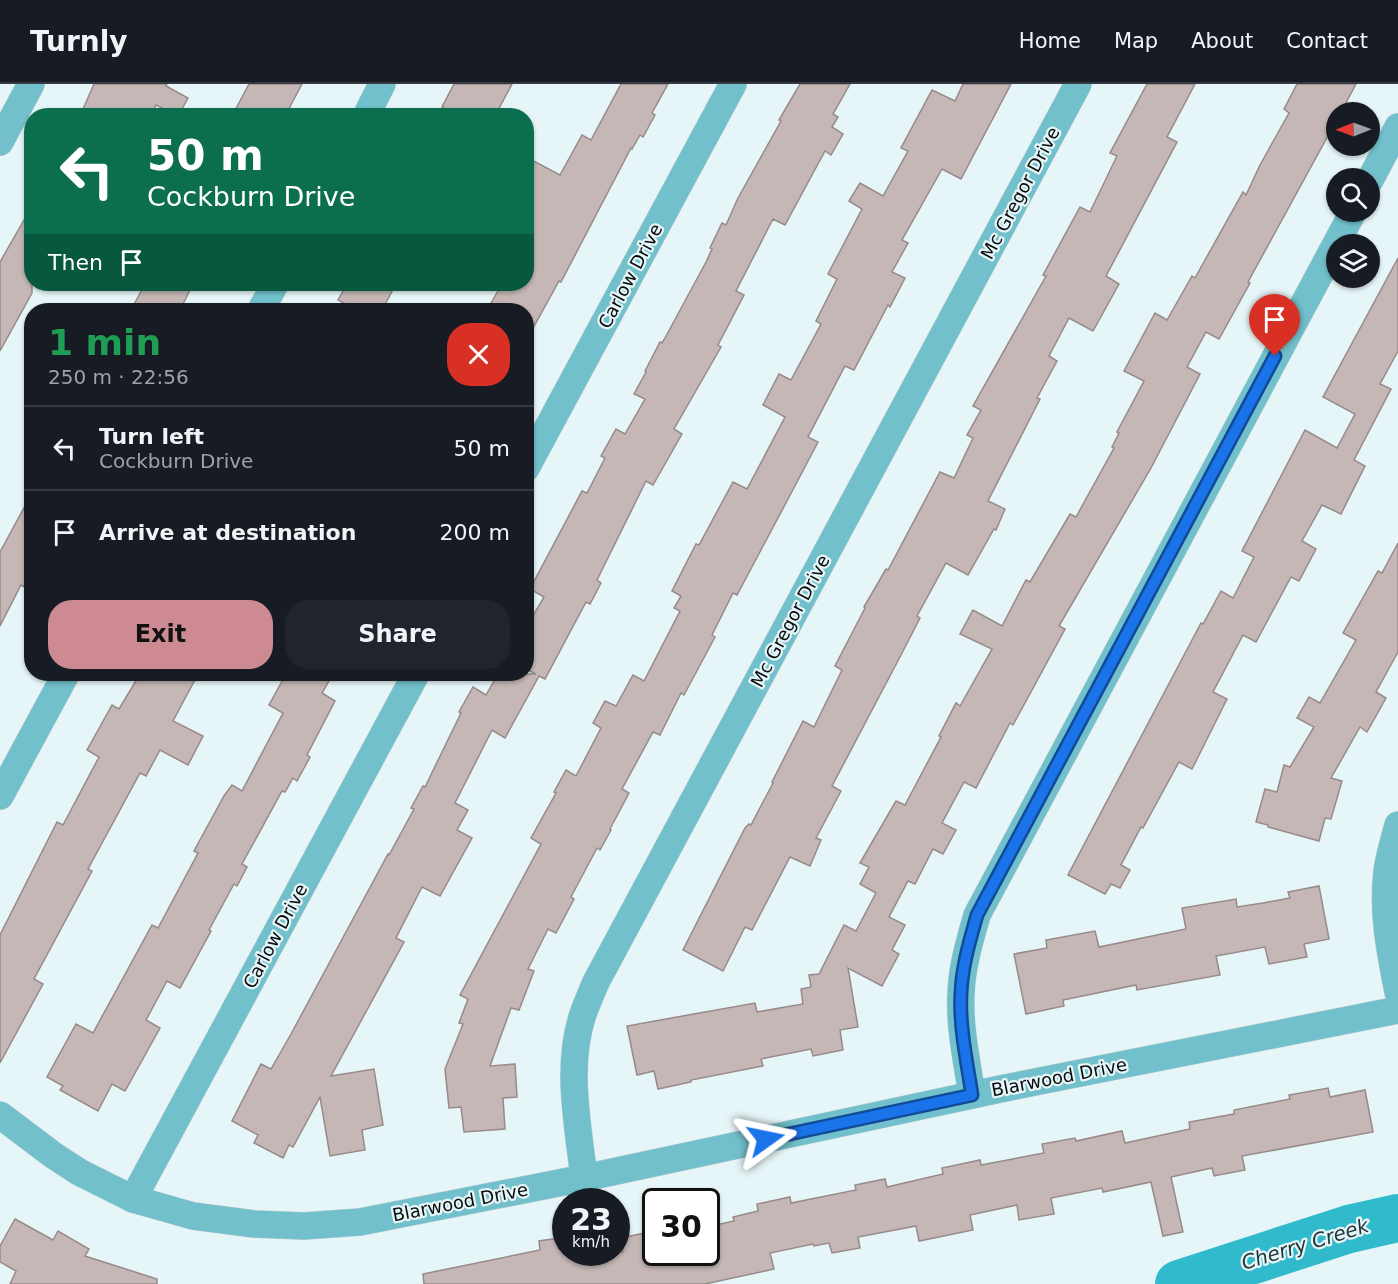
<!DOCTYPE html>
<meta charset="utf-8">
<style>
body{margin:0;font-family:"DejaVu Sans",sans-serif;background:#20242c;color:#f1f3f6;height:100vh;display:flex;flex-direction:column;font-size:22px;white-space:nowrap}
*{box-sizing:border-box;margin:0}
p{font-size:20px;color:#9ea1a6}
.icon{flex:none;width:33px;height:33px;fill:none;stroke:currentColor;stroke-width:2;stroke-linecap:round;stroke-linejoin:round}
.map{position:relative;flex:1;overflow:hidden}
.side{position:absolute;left:24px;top:219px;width:510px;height:378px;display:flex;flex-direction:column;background:#171b24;border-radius:24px;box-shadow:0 2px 4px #0004}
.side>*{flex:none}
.hud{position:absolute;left:24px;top:24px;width:510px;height:183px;border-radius:24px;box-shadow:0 2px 4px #0004;background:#0b6e4f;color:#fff;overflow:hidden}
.needle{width:39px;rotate:269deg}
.controls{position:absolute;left:1326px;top:18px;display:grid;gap:12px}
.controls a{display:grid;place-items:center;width:54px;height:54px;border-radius:50%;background:#171b24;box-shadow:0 2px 4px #0004;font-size:30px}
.speed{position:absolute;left:552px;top:1104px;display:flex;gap:12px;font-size:30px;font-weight:700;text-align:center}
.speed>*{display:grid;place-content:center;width:78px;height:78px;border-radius:50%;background:#171b24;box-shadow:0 2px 4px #0004;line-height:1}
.speed small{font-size:15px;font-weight:400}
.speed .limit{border:3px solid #111;border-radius:9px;background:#fff;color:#111}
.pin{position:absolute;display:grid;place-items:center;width:51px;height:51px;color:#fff;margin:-62px -26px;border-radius:50% 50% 50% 0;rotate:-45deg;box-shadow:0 0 6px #0007}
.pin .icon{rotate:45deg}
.me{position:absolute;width:66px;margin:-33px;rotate:78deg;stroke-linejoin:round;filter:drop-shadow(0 0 4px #0008)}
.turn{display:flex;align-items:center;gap:21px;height:126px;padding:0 24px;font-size:27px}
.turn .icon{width:78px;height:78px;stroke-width:2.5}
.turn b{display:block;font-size:42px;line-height:51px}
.then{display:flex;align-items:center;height:57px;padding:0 24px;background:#0003;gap:12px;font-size:22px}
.round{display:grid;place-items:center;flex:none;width:63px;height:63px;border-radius:24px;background:#20242c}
.head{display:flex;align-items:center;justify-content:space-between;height:102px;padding:0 24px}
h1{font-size:36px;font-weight:700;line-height:45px;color:#1e9e55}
.button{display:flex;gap:12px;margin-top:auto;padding:12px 24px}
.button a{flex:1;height:69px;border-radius:24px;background:#ce8a93;color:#111;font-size:24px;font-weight:700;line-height:69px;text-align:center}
.button a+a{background:#20242c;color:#f1f3f6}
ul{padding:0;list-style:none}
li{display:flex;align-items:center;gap:18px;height:84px;padding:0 24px;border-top:2px solid #363941}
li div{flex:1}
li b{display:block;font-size:22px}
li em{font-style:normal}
header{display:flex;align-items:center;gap:36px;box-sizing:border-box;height:84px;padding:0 30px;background:#171b24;border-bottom:2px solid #363941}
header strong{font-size:28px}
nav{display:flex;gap:33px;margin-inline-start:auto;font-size:21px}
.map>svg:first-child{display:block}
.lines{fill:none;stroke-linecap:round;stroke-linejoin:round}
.river{stroke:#30bacc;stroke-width:48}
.building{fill:#c4b7b5;stroke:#978a88;stroke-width:1.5}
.minor-casing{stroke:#c2d0d2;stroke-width:28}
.minor{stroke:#72c0cb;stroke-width:27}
.route-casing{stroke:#114b97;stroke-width:15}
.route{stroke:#1a73e8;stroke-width:10}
.labels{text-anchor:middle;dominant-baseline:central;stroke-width:4.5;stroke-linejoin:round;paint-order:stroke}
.street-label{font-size:18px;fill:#080c0d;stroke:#e6f5f7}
.water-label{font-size:20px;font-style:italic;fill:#203639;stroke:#e6f5f7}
</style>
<header>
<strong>Turnly</strong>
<nav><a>Home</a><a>Map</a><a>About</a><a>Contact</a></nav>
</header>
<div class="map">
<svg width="1398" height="1200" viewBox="0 0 1398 1200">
<rect width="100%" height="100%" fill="#e6f5f7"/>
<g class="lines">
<path class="river" d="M1179,1200L1349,1145L1398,1134"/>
</g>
<g class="building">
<path d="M94,0H167L166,2L188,14L178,32L156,21L151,32H80Z"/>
<path d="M249,0H302L285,32H232Z"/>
<path d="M454,0H512L495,32H459L442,23Z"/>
<path d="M621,0H668L652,29L655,31L643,53L640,51L632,65L631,64L561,198L559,197L526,257V226H487L502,200H526V73L560,91L582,51L591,56Z"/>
<path d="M800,0H850L833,30L838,33L832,43L843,50L831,71L825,67L785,141L773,135L736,207L744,211L718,261L721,263L674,345L682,350L653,401L646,397L597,496L601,499L590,520L586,518L545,595L539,592L505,654L492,646L455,719L468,726L457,746L472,754L440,812L422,803L396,854L404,858L331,992L374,985L383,1041L362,1046L365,1066L330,1072L320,1013L293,1063L289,1061L283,1074L254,1059L258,1051L232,1037L261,980L271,985L291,950L388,770L389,771L414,725L411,724L423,702L425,703L461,629L459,628L473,603L486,611L498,590H536L526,585V544L544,513L530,505L582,407L587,409L605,374L601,372L616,345L625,350L645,315L634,310L646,288L645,287L660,258L662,259L665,254L706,178L712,165L710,164L722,139L726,141L738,114L781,37L779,36Z"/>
<path d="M963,0H1011L961,95L942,85L902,156L908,159L892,188L905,194L890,223L888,221L854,286L845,282L808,353L818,358L787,417L737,511L733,509L712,551L715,553L684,611L681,609L660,651L653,648L622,705L629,709L610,745L611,746L600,766L597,764L571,813L574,815L556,849L548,845L528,885L534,887L519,926L511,924L490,982L515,980L517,1013L503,1014L505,1045L464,1048L461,1023L449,1024L445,985L463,940L459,939L468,915L460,911L541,760L531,754L556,709L554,708L566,686L576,692L601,644L593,639L605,617L616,622L633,591L644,597L680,527L674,524L681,512L672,507L696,460L699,461L733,398L747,405L785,333L763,321L779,290L791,296L821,240L816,237L837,195L828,190L862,125L849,117L860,99L883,112L908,67L901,64L932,6L955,17Z"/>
<path d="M1147,0H1195L1167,53L1177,58L1106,192L1119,200L1093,247L1069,234L1049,272L1057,277L1037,314L1040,315L988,417L1005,425L996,446L994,445L968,491L946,479L917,532L920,534L901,571L832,702L841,707L816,754L821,756L810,782L790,773L752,846L745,843L723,887L683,866L745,744L749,740L751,741L773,699L772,698L803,637L814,643L842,586L835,582L865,524L864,523L886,485L888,486L940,388L954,394L973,354L967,351L981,326L973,322L1046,192L1043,191L1080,123L1090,128L1117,72L1110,69Z"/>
<path d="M1297,0H1356L1341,28H1336V37L1248,198L1250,199L1219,255L1206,248L1187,283L1200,290L1151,384L1059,542L1065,545L1013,641L1010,639L976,704L964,698L942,739L956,746L943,770L933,765L915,800L908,797L889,833L905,841L892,866L899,870L882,902L848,884L858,943L840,946L843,966L813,972L811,965L761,975L763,982L691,996V998L658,1005L654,987L637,991L627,942L755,919L757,928L803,920L801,905L811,903L809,891L819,890L844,841L856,847L876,809L860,800L869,783L860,779L896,717L905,721L941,653L939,652L956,619L960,622L992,565L960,550L973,526L1002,542L1026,496L1030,498L1070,430L1076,433L1114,364L1112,363L1119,349L1117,348L1144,297L1124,287L1155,229L1167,236L1192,192L1195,194L1243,108L1246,111L1260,81L1289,29L1284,25Z"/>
<path d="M32,122V209L0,267V178Z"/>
<path d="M1398,174V267L1380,300L1391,305L1354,376L1365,382L1341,430L1322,421L1302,457L1316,465L1299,497L1291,493L1256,558L1243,551L1213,608L1227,615L1192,685L1179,678L1143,744L1141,743L1121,781L1130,786L1120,804L1111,800L1105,810L1068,791L1201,539L1203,540L1221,507L1233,514L1254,473L1242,467L1305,346L1337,364L1355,330L1323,313Z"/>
<path d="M145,200H193L180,226H131Z"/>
<path d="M347,200H396L382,226H357L338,216Z"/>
<path d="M32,409V507L21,501L0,542V468Z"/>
<path d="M1398,459V568L1376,608L1386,614L1367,648L1360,643L1331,694L1342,697L1331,735L1325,734L1319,757L1268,743V741L1256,738L1265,705L1277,708L1284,681L1290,683L1314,643L1297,634L1309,613L1320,619L1356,556L1343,549L1378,487L1382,489Z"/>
<path d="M140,590H198L173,637L203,652L188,681L160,666L146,692L140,689L88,785L92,787L34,895L43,900L0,979V851L57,738L63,741L99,673L87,666L112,621L119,625Z"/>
<path d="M286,590H333L322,609L335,617L307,671L310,673L297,697L293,694L285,708L282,707L242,780L247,783L237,802L234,800L209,846L211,847L180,904L167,897L146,936L160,944L125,1007L112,1000L98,1027L60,1006L63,1002L47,993L76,940L93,949L152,841L158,844L198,769L194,767L224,712L232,701L242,707L283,629L269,621Z"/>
<path d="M1319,802L1329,855L1304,860L1307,873L1269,880L1265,863L1216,872L1220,891L1137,906L1136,901L1063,916L1064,922L1026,930L1014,870L1047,864L1046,856L1095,847L1099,863L1186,845L1182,824L1236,815L1237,823L1263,819L1290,814L1288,808Z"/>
<path d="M1328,1004L1330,1013L1365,1006L1373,1048L1242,1072L1245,1086L1214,1092L1212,1084L1171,1093L1183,1148L1163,1152L1151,1098L1103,1108L1102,1104L1051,1114L1054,1130L1019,1136L1017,1121L970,1131L973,1146L919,1157L916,1142L858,1153L860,1164L832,1169L829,1159L814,1162L813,1160L770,1169L774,1185L705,1200H424L423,1190L540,1166L539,1157L566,1153V1168H623L620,1154L655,1147L656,1168H717L711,1142L734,1137L733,1133L758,1127L757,1120L790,1113L791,1119L856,1106L855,1101L885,1095L887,1103L943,1090L942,1084L980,1076L981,1081L1044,1069L1042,1060L1075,1054L1076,1057L1122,1047L1125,1059L1190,1045L1189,1038L1234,1030V1026L1290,1015L1289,1011Z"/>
<path d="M15,1135L53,1156L58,1147L89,1165L85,1172L157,1195V1200H10L16,1187L0,1178V1162Z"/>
</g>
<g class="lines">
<g class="minor-casing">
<g id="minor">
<path d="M366,32L382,0"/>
<path d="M0,58L31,0"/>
<path d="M1370,96L1398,43"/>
<path d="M261,226L275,200"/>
<path d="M526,384L733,0"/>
<path d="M0,712L66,590"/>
<path d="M1398,741C1394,756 1389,772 1387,787C1382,829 1390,867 1398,908"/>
<path d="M972,1011C967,978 959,942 961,909C962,882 970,856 977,831L1353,128"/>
<path d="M0,1031L53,1071L79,1088L133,1115L193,1132L254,1140L304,1142L360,1138L584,1094L1005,1004L1398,926"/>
<path d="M584,1094C578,1041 566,985 582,933C586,921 591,910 596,898L1078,0"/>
<path d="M133,1115L416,590"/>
</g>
</g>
<use href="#minor" class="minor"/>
</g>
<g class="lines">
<g class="route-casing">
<path id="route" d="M766,1055L972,1011C967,978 959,942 961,909C962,882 970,856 977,831L1275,272"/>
</g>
<use href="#route" class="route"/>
</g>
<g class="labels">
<g class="street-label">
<text transform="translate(1020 109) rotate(-62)">Mc Gregor Drive</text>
<text transform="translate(630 192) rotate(-62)">Carlow Drive</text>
<text transform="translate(790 537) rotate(-62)">Mc Gregor Drive</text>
<text transform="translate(275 852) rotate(-62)">Carlow Drive</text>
<text transform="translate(1059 993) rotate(-11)">Blarwood Drive</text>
<text transform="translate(460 1118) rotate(-11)">Blarwood Drive</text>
</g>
<g class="water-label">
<text transform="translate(1305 1160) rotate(-17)">Cherry Creek</text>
</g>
</g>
</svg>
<div class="controls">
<a><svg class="needle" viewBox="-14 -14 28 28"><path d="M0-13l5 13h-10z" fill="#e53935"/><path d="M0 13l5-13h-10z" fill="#9ea1a6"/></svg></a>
<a><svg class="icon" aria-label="search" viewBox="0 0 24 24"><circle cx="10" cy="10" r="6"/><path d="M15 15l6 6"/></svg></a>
<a><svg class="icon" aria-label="layers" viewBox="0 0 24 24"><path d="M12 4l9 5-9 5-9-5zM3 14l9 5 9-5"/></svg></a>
</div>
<div class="speed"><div>23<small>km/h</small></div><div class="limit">30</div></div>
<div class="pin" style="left:1275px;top:272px;background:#d93025"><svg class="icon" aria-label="arrive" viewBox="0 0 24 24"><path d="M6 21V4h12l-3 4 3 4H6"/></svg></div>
<svg class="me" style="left:766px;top:1055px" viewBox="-20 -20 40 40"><path d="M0-17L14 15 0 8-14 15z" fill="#1a73e8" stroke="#fff" stroke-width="4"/></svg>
<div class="hud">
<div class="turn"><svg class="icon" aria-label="left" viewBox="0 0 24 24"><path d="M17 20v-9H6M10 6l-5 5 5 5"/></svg><div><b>50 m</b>Cockburn Drive</div></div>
<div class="then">Then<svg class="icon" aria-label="arrive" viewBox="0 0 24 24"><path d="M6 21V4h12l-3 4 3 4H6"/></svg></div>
</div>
<section class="side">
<div class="head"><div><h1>1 min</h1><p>250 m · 22:56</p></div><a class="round" style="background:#d93025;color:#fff"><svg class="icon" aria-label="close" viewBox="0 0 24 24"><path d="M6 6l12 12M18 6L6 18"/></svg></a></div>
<ul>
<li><svg class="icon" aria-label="left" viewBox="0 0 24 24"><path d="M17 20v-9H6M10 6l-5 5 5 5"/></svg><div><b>Turn left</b><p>Cockburn Drive</p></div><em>50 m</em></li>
<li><svg class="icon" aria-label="arrive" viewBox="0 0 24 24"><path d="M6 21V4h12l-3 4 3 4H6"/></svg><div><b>Arrive at destination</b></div><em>200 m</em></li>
</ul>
<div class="button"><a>Exit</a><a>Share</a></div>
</section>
</div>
